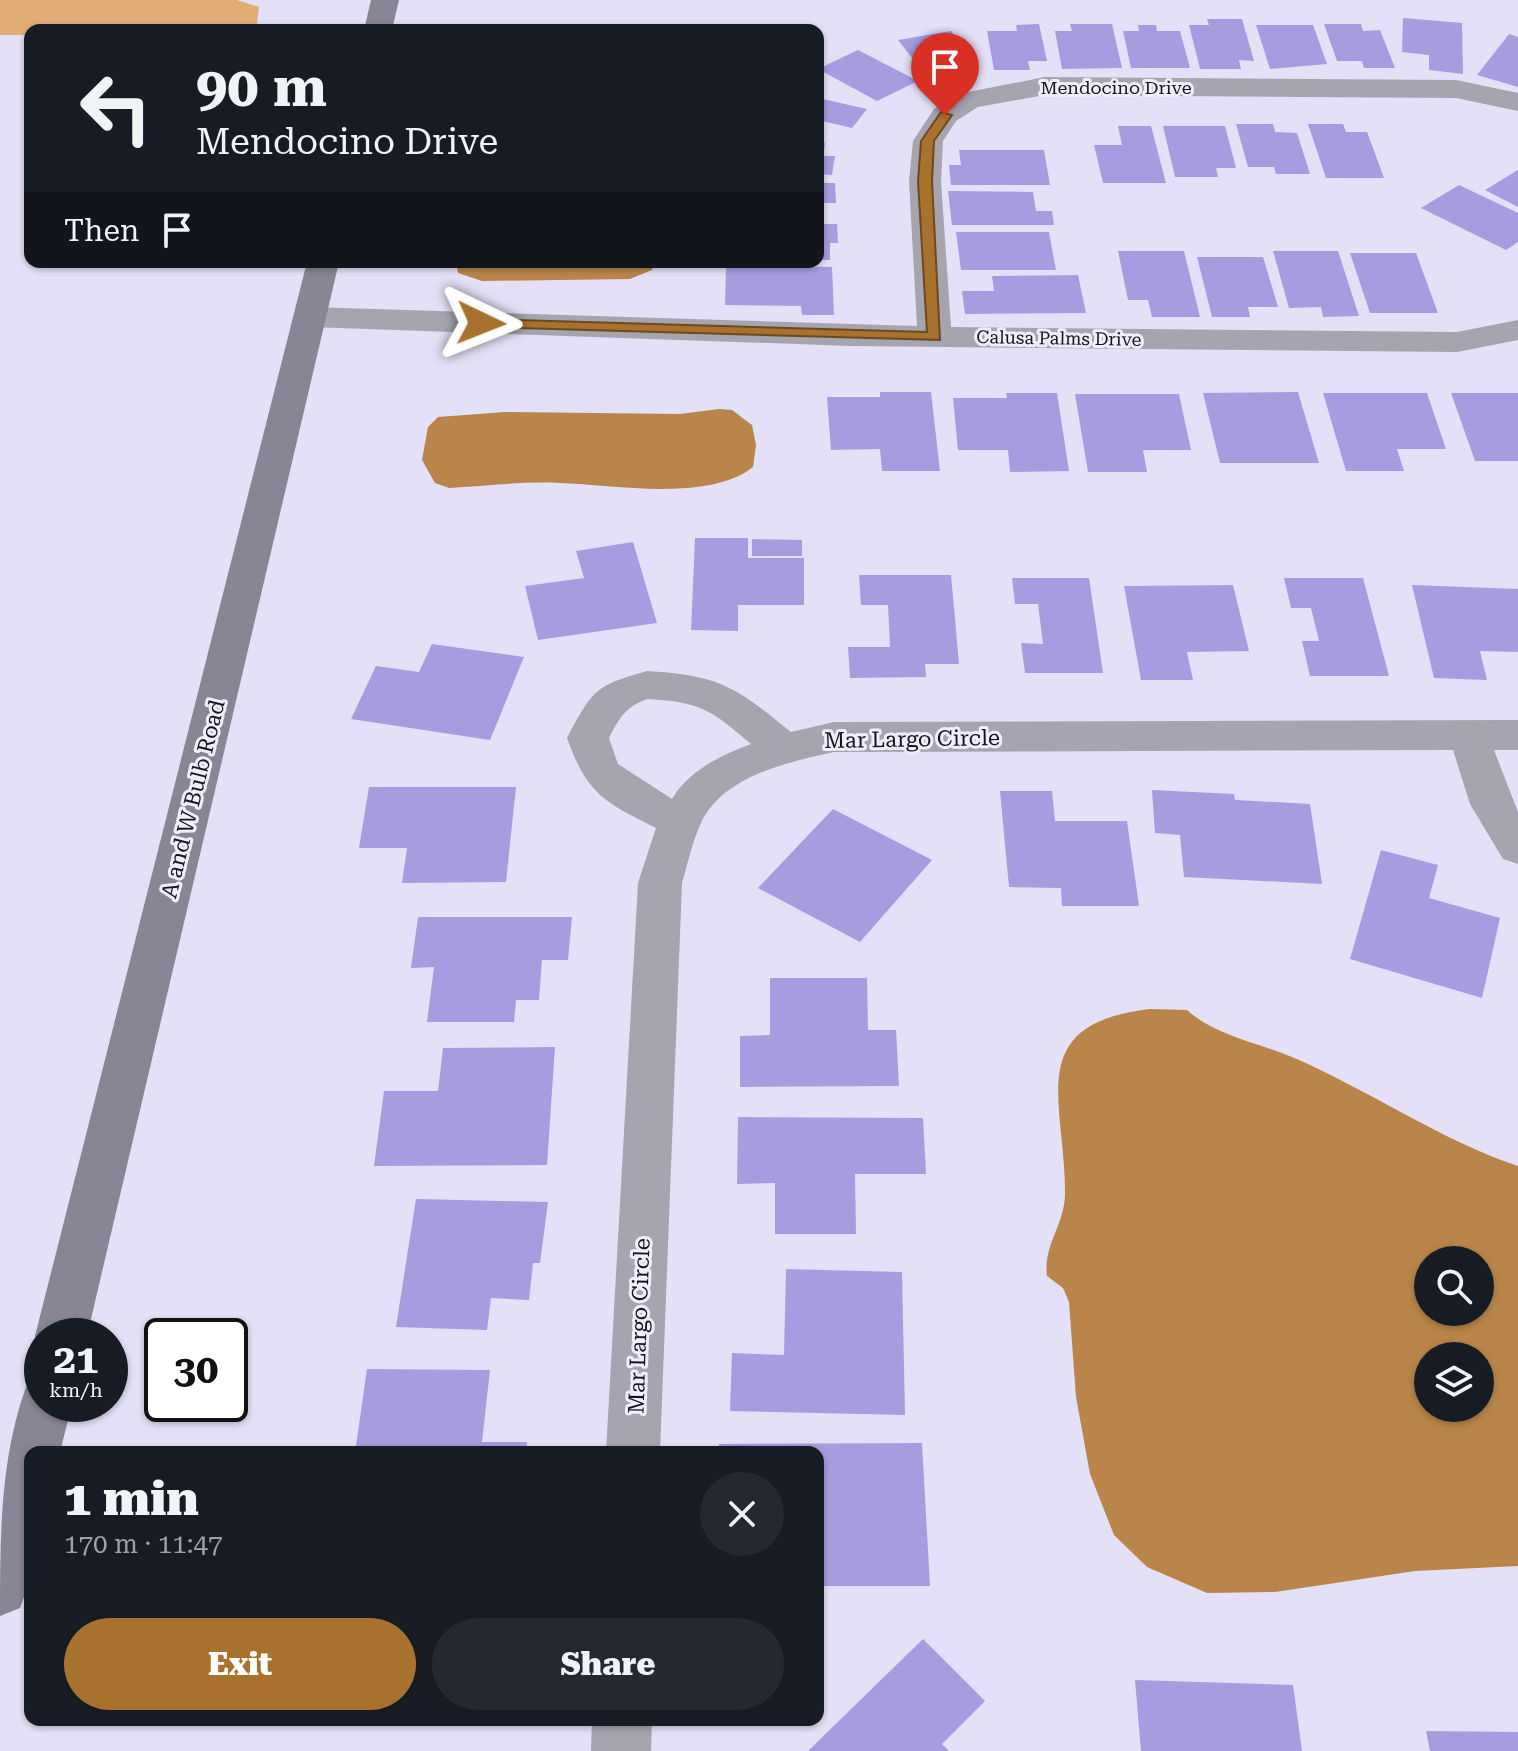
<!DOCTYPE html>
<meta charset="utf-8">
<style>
body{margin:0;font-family:"Roboto Serif",serif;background:#242831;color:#f1f3f6;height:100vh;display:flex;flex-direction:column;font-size:30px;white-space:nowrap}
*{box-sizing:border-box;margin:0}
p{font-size:26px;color:#9ea1a6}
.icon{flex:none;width:44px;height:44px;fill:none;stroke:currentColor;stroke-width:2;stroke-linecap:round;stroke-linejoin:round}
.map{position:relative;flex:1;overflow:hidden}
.drawer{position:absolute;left:24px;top:1446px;width:800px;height:280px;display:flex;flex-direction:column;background:#171b24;border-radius:16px;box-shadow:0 2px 6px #0004}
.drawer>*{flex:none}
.top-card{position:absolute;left:24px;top:24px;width:800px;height:244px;border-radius:16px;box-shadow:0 2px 6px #0004;background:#171b24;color:#f1f3f6;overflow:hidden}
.controls{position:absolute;left:1414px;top:1246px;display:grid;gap:16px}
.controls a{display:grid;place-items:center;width:80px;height:80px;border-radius:50%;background:#171b24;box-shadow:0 2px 6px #0004;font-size:40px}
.speed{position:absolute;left:24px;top:1318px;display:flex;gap:16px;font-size:40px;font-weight:700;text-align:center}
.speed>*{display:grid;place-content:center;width:104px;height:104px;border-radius:50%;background:#171b24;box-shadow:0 2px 6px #0004;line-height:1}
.speed small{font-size:20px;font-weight:400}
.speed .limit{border:4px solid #111;border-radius:12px;background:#fff;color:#111}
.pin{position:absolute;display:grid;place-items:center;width:68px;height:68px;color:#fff;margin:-82px -34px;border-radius:50% 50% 50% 0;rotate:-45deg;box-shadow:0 0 8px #0007}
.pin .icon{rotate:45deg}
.me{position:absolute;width:88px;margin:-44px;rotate:92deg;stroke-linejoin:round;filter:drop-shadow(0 0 6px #0008)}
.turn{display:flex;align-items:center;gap:28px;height:168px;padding:0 40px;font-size:36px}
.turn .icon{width:104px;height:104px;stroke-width:2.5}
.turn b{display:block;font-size:56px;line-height:68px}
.then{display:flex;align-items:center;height:76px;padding:0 40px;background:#0003;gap:16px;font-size:30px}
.round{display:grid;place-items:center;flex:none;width:84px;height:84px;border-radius:42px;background:#242831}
.summary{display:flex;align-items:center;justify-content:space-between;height:136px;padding:0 40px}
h1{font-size:48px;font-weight:800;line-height:60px}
.primary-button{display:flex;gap:16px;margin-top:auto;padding:16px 40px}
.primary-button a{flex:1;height:92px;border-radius:48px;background:#a8712e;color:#fff;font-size:32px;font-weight:800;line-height:92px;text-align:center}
.primary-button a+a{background:#242831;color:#f1f3f6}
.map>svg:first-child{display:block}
.green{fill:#e1ad74}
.water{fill:#b9854a;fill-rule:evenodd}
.building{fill:#a89ce1}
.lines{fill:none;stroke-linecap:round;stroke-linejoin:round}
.street{fill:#a6a4ae;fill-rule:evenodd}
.secondary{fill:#888694;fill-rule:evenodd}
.route{fill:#a8712e;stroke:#6d491e;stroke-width:2}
.labels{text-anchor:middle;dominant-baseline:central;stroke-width:6;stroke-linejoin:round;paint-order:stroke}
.far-street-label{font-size:18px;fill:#16151d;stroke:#f0eefc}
.street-label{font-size:22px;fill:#16151d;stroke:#f0eefc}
</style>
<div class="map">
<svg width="1518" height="1751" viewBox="0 0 1518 1751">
<rect width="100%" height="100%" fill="#e3e0f7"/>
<path class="green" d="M0,0H237L259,7L256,30H30V35H0Z"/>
<g class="water">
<path d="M456,262H654L652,270L630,279L482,281L458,273Z"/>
<path d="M719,409L732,410L752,425L756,445L753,467C709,502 614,485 560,483C524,481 486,486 449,488L435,483L422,460L428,427L438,417L505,412L680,414Z"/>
<path d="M1150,1009L1187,1010C1216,1036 1256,1042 1292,1057C1369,1090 1438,1139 1518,1166V1566L1415,1571L1275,1592L1207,1593L1147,1567L1114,1535L1090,1474L1076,1397L1069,1302L1063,1288L1047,1276C1043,1245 1064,1226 1065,1195C1066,1102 1021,1024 1150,1009ZM1428,1260H1480V1312H1428ZM1428,1356H1480V1408H1428Z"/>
</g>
<g class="building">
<path d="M1403,18L1462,23L1463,74L1429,70V55L1402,52Z"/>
<path d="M1207,19H1242L1254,61L1239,60L1241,69H1200L1189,25H1209Z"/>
<path d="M1039,24L1047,61H1028L1030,70H994L987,31H1017L1016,25Z"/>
<path d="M1070,24H1112L1122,68L1062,69L1055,31H1072Z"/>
<path d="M1324,24H1361L1363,31L1380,30L1395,68H1364L1362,61H1337Z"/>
<path d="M1138,25H1156L1157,31H1180L1190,68H1131L1123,31H1139Z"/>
<path d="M1256,25H1313L1327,64L1270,69Z"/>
<path d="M951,31L972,57L951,60L963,75L930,81L898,40Z"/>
<path d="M1509,34L1518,37V87L1477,75Z"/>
<path d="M858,50L918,81L877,101L818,69Z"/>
<path d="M818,98L867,109L852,128L818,120Z"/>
<path d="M1236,124H1273L1275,132L1297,133L1310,174H1276L1274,167H1248Z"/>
<path d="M1308,124H1343L1346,132H1367L1384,178H1326Z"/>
<path d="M1118,126H1151L1166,183H1103L1094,145H1122Z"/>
<path d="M1163,126H1225L1236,168H1216L1218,177H1175Z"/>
<path d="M818,143H825L823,156H835L832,175L818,174Z"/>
<path d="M959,150H1044L1050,185H951L949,165H961Z"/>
<path d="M1518,170V207L1485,190Z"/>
<path d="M818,183H835L836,203H818Z"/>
<path d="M1459,185L1518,213V242L1506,250L1421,208Z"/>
<path d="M948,191L1033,192L1036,211H1052L1054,225H952Z"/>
<path d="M818,224H837L838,243H830V260H818Z"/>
<path d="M956,232H1049L1056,270H961Z"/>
<path d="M1118,251H1184L1200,317H1152L1148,300H1128Z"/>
<path d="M1273,251H1338L1359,316L1323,317L1321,307L1289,308Z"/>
<path d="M1350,253H1416L1438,313H1370Z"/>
<path d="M1197,257H1263L1278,307H1248L1250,317H1212Z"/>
<path d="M726,266L832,267L834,315H802L801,306L725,305Z"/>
<path d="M1078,275L1086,313L965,314L962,291H994L992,276Z"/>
<path d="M880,392H931L940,471H882L880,449L831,450L827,397H880Z"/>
<path d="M1298,392L1319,463H1220L1203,393Z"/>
<path d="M1006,393H1057L1069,471L1010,472L1008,450H958L953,398H1007Z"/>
<path d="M1323,393H1427L1446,449H1397L1404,471H1346Z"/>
<path d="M1451,393H1518V461H1475Z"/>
<path d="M1075,394H1179L1191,450H1143L1147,472H1088Z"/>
<path d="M695,538H748V558H804V605H738V631L691,630Z"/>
<path d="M752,539L802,540V556H752Z"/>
<path d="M633,542L657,623L538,640L525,586L584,578L576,551Z"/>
<path d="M859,575H951L959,664H925L926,677L850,678L848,647H890L888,605H861Z"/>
<path d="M1012,578H1089L1103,673H1025L1021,643L1043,644L1038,604H1015Z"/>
<path d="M1284,578H1363L1389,676H1310L1302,641H1319L1311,608H1291Z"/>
<path d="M1233,585L1249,651L1187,652L1193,680H1141L1124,586Z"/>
<path d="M1412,585L1518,589V652L1480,651L1487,680L1434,678Z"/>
<path d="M432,644L524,657L490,740L351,719L376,666L419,672Z"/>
<path d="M369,787H516L506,882L402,883L407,848H359Z"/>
<path d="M1152,790L1234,794L1235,800L1310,804L1322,884L1184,877L1180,835L1155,833Z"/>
<path d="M1000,791H1052L1055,821H1127L1139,906H1062L1061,888L1009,887Z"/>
<path d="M833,809L932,860L860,942L758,888Z"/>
<path d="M1381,850L1438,865L1429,898L1500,918L1482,998L1350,959Z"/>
<path d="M418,917H572L568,960H542L539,1000H516L514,1022H427L434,967L411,968Z"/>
<path d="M770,978H867L868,1030H896L899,1086L740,1087V1036L770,1035Z"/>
<path d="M555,1047L547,1165L374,1166L384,1091H438L443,1048Z"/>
<path d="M738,1117L923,1118L926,1174H855L856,1234H775V1183L737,1184Z"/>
<path d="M416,1199L548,1202L540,1263H533L529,1300L491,1298L487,1330L396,1327Z"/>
<path d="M786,1269L902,1272L905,1415L730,1411L732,1353L784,1355Z"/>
<path d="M367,1369L490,1370L482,1442H527L526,1452H368L369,1446H356Z"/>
<path d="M922,1443L930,1586H818V1452H719V1444Z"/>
<path d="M923,1639L985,1701L942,1744L949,1751H808Z"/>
<path d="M1135,1680L1293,1685L1302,1751H1141Z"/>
<path d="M1426,1731L1518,1732V1751H1430Z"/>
</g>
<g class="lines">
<g class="street">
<path d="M1045,77L1456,80L1518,93V111L1456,98L1045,95L978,107L956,121L943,141L941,181L951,327L1457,332L1518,320V340L1457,352L851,346L310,327L298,324L293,317L298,310L310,307L917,326L909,181L913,141L934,109L958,94Z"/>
<path d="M647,671C719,675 736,687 791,732L834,722L1518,720V750H1494L1518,812V864L1503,859L1470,804L1453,750L834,752C788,762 723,776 701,823C692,842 688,863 682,883L660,1452H606L638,883L656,828C604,802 587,794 567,738C593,690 594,686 647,671ZM648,699C701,702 711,710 751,744C722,755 689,770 672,799L618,764L609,738C619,718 626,706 648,699Z"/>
<path d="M592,1720H652L651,1751H591Z"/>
</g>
<g class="secondary">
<path d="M371,0H399L392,30H364Z"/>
<path d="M307,262H339L87,1336H42V1351L35,1336Z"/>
<path d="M42,1381V1404H72L60,1452H30V1581L20,1608L0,1616C0,1537 0,1459 26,1387Z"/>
</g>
</g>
<path class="route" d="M941,112L952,115L934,141L932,181L940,340L481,327L474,323L481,319L927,332L918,181L921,141Z"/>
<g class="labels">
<g class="far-street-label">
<text x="1116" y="87">Mendocino Drive</text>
<text transform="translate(1059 338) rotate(1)">Calusa Palms Drive</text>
</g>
<g class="street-label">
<text transform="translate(912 739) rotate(-1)">Mar Largo Circle</text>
<text transform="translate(193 799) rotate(-76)">A and W Bulb Road</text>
<text transform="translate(639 1326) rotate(-88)">Mar Largo Circle</text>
</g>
</g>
</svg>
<div class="controls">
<a><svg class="icon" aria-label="search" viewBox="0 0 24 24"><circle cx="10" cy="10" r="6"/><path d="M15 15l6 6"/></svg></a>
<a><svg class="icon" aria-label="layers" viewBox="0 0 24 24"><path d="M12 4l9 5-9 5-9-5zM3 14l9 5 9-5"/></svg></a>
</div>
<div class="speed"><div>21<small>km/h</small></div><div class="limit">30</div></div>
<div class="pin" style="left:945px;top:115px;background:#d93025"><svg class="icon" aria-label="arrive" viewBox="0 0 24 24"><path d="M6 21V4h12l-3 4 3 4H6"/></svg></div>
<svg class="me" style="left:481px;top:323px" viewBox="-20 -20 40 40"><path d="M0-17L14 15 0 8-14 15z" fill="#a8712e" stroke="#fff" stroke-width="4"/></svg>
<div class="top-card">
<div class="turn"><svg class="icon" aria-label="left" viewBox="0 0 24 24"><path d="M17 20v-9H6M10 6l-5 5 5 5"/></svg><div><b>90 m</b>Mendocino Drive</div></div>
<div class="then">Then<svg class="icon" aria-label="arrive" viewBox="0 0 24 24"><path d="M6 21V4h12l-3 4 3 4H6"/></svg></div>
</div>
<section class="drawer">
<div class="summary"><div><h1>1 min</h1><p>170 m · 11:47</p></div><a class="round"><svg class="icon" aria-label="close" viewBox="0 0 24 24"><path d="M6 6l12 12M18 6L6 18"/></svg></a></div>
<div class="primary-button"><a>Exit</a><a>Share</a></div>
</section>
</div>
